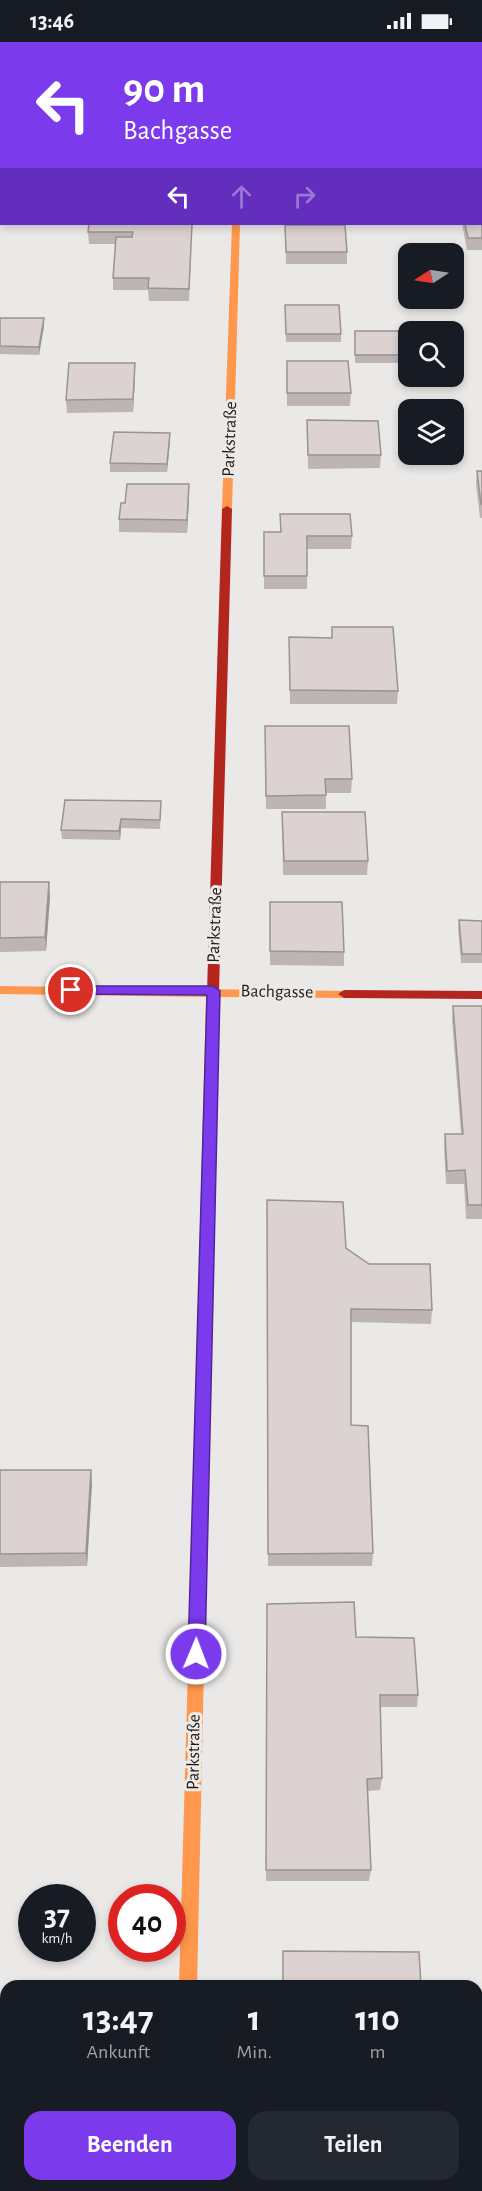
<!DOCTYPE html>
<html lang="de">
<meta charset="utf-8">
<style>
body{margin:0;font-family:"Alegreya Sans",sans-serif;background:#242831;color:#f1f3f6;height:100vh;display:flex;flex-direction:column;font-size:22px;white-space:nowrap}
*{box-sizing:border-box;margin:0}
p{font-size:20px;color:#9ea1a6}
.icon{flex:none;width:33px;height:33px;fill:none;stroke:currentColor;stroke-width:2;stroke-linecap:round;stroke-linejoin:round}
.map{position:relative;flex:1;overflow:hidden}
.sheet{position:absolute;left:0px;top:1938px;width:483px;height:212px;display:flex;flex-direction:column;background:#171b24;border-radius:18px 18px 0 0;box-shadow:0 3px 9px #0003}
.sheet>*{flex:none}
.guide{position:absolute;left:0px;top:0px;width:483px;height:183px;box-shadow:0 3px 9px #0003;background:#7c3aed;color:#fff;overflow:hidden}
.needle{width:39px;rotate:258deg}
.buttons{position:absolute;left:398px;top:201px;display:grid;gap:12px}
.buttons a{display:grid;place-items:center;width:66px;height:66px;border-radius:12px;background:#171b24;box-shadow:0 3px 9px #0003;font-size:30px}
.speed{position:absolute;left:18px;top:1842px;display:flex;gap:12px;font-size:30px;font-weight:700;text-align:center}
.speed>*{display:grid;place-content:center;width:78px;height:78px;border-radius:50%;background:#171b24;box-shadow:0 3px 9px #0003;line-height:1}
.speed small{font-size:15px;font-weight:400}
.speed .limit{border:9px solid #d22;background:#fff;color:#111}
.pin{position:absolute;display:grid;place-items:center;width:51px;height:51px;color:#fff;margin:-26px;border:3px solid #fff;border-radius:50%;box-shadow:0 2px 6px #0007}
.me{position:absolute;width:66px;margin:-33px;rotate:1deg;stroke-linejoin:round;filter:drop-shadow(0 0 4px #0008)}
.turn{display:flex;align-items:center;gap:21px;height:126px;padding:0 24px;font-size:27px}
.turn .icon{width:78px;height:78px;stroke-width:2.5}
.turn b{display:block;font-size:42px;line-height:51px}
.lanes{display:flex;align-items:center;height:57px;padding:0 24px;background:#0003;justify-content:center;gap:30px;direction:ltr}
.lanes .off{opacity:.35}
.eta{display:flex;justify-content:space-evenly;align-items:center;height:102px;text-align:center}
.eta b{font-size:36px;font-weight:700;line-height:42px}
.primary-button{display:flex;gap:12px;margin-top:auto;padding:12px 24px}
.primary-button a{flex:1;height:69px;border-radius:18px;background:#7c3aed;color:#fff;font-size:24px;font-weight:700;line-height:69px;text-align:center}
.primary-button a+a{background:#242831;color:#f1f3f6}
.status{display:flex;justify-content:space-between;align-items:center;height:42px;padding:0 30px;background:#171b24;direction:ltr}
.status svg{height:16px;fill:currentColor}
.map>svg:first-child{display:block}
.lines{fill:none;stroke-linecap:round;stroke-linejoin:round}
.street{fill:#aaa8a8;fill-rule:evenodd}
.slow{fill:#ff974d;fill-rule:evenodd}
.jam{fill:#b3261e;fill-rule:evenodd}
.wall{fill:#bcb5b4}
.shaded-wall{fill:#999392}
.building{fill:#dbd2d1;stroke:#999392;stroke-width:1.5}
.route{fill:#7c3aed;stroke:#51269a;stroke-width:1.5}
.labels{text-anchor:middle;dominant-baseline:central;stroke-width:6;stroke-linejoin:round;paint-order:stroke}
.street-label{font-size:18px;fill:#1f1d1c;stroke:#ede9e5}
</style>
<div class="status"><b>13:46</b><svg viewBox="0 0 49 12"><path d="M0 12V9h3v3zM5 12V6h3v6zM10 12V3h3v9zM15 12V0h3v12zM26 1h20v11H26zM47 4h2v5h-2z"/></svg></div>
<div class="map">
<svg width="482" height="2149" viewBox="0 0 482 2149">
<rect width="100%" height="100%" fill="#ebe9e7"/>
<g class="lines">
<g class="street">
<rect x="231" y="0" width="18" height="2"/>
<rect x="0" y="154" width="2" height="12"/>
<rect x="159" y="2144" width="48" height="5"/>
</g>
<g class="slow">
<path d="M232,182H240L232,467L227,470L222,467Z"/>
<path d="M0,944L349,949L350,952L349,955L344,956L219,955L212,1266L210,1270L205,1272L200,1270L198,1266L206,955L0,952Z"/>
<path d="M196,1616L202,1619L204,1624L197,1944H179L188,1624L190,1619Z"/>
</g>
<g class="jam">
<path d="M227,464L232,467L219,950L213,954L207,950L222,467Z"/>
<path d="M344,948L482,949V957L344,956L338,952Z"/>
<path d="M205,1260L210,1262L212,1266L204,1624L202,1629L196,1632L190,1629L188,1624L198,1266L200,1262Z"/>
</g>
</g>
<g class="wall">
<rect x="143" y="0" width="71" height="2"/>
<path d="M482,167V208H467L462,182H482Z"/>
<path d="M192,182L189,259H149L148,248H113V236L116,202H89L88,190Z"/>
<path d="M285,183L347,210V222H286Z"/>
<path d="M285,271L341,292V300H286Z"/>
<path d="M0,276L44,284L39,313L0,312Z"/>
<path d="M355,297L402,313L401,321H355Z"/>
<path d="M287,319L351,351L350,364H287Z"/>
<path d="M135,321V334L133,370L67,371L66,358Z"/>
<path d="M307,378L381,413L380,426L308,427Z"/>
<path d="M170,391L167,430H110V421Z"/>
<path d="M477,429H482V476H480L476,442Z"/>
<path d="M189,455L187,491L119,490V477Z"/>
<path d="M280,472L352,494L351,507H307V547H264V490H280Z"/>
<path d="M332,585L398,649L397,662H290L289,609L332,596Z"/>
<path d="M265,684L352,737L351,751H326V767H266Z"/>
<path d="M161,768L160,787L121,786L120,798L62,797L61,788Z"/>
<path d="M282,770L368,819L367,833H283Z"/>
<path d="M0,840L50,854L46,909L0,910Z"/>
<path d="M270,860L344,910V924L270,923Z"/>
<path d="M459,878L482,879V921H461L458,887Z"/>
<path d="M453,964H482V1177H466L464,1142H446L444,1106L445,1092H461L452,978Z"/>
<path d="M267,1158L346,1206L432,1268L431,1282L351,1280V1383L373,1511L372,1524H268Z"/>
<path d="M0,1428L92,1441L87,1524L0,1525Z"/>
<path d="M267,1562L356,1595L418,1653L417,1665H380L382,1736L380,1748L368,1749L371,1828L369,1839H266Z"/>
</g>
<g class="shaded-wall">
<path d="M44,276V284L39,313V305Z"/>
<path d="M135,321V334L133,370V357Z"/>
<path d="M170,391V399L167,430V422Z"/>
<path d="M189,442V455L187,491V478Z"/>
<path d="M121,777V786L120,798L119,789Z"/>
<path d="M49,840L50,854L46,909L45,895Z"/>
<path d="M91,1428L92,1441L87,1524L86,1511Z"/>
</g>
<g class="building">
<path d="M482,167V196H468L465,182H482Z"/>
<path d="M89,182H192L189,247L148,246L149,236H113L116,195H132L133,190H88Z"/>
<path d="M285,183H345L347,210H286Z"/>
<path d="M285,263H339L341,292H286Z"/>
<path d="M0,276H44L39,305L0,304Z"/>
<path d="M355,289H401L402,313H355Z"/>
<path d="M287,319H348L351,351H287Z"/>
<path d="M69,321H135L133,357L66,358Z"/>
<path d="M307,378L378,379L381,413H308Z"/>
<path d="M114,390L170,391L167,422L110,421Z"/>
<path d="M477,429H482V462H481Z"/>
<path d="M127,442H189L187,478L119,477L121,461H125Z"/>
<path d="M280,472H350L352,494H307V534H264V490H281Z"/>
<path d="M332,585H393L398,649L290,648L289,595L332,596Z"/>
<path d="M265,684H349L352,737H325L326,753L266,754Z"/>
<path d="M65,758L161,759L160,778L121,777L119,789L61,788Z"/>
<path d="M282,770H365L368,819H284Z"/>
<path d="M0,840H49L45,895L0,896Z"/>
<path d="M270,860H342L344,910L270,909Z"/>
<path d="M459,878L482,879V912H462Z"/>
<path d="M453,964H482V1163H468L465,1128L447,1129L445,1092H463Z"/>
<path d="M267,1158L343,1160L346,1206L369,1222H430L432,1268L351,1267V1383L368,1384L373,1511L268,1512Z"/>
<path d="M0,1428H91L86,1511L0,1512Z"/>
<path d="M354,1560L356,1595L414,1596L418,1653H380L382,1736L367,1737L371,1828H266L267,1562Z"/>
<path d="M283,1909L419,1910L421,1944H283Z"/>
</g>
<path class="route" d="M71,944H213L220,949L205,1612L202,1618L196,1620L191,1618L188,1612L207,953L71,952L65,948Z"/>
<g class="labels">
<g class="street-label">
<text transform="translate(230 397) rotate(-88)">Parkstraße</text>
<text transform="translate(215 883) rotate(-88)">Parkstraße</text>
<text transform="translate(277 950) rotate(1)">Bachgasse</text>
<text transform="translate(194 1710) rotate(-89)">Parkstraße</text>
</g>
</g>
</svg>
<div class="buttons">
<a><svg class="needle" viewBox="-14 -14 28 28"><path d="M0-13l5 13h-10z" fill="#e53935"/><path d="M0 13l5-13h-10z" fill="#9ea1a6"/></svg></a>
<a><svg class="icon" aria-label="search" viewBox="0 0 24 24"><circle cx="10" cy="10" r="6"/><path d="M15 15l6 6"/></svg></a>
<a><svg class="icon" aria-label="layers" viewBox="0 0 24 24"><path d="M12 4l9 5-9 5-9-5zM3 14l9 5 9-5"/></svg></a>
</div>
<div class="speed"><div>37<small>km/h</small></div><div class="limit">40</div></div>
<div class="pin" style="left:71px;top:948px;background:#d93025"><svg class="icon" aria-label="arrive" viewBox="0 0 24 24"><path d="M6 21V4h12l-3 4 3 4H6"/></svg></div>
<svg class="me" style="left:196px;top:1612px" viewBox="-20 -20 40 40"><circle r="17" fill="#7c3aed" stroke="#fff" stroke-width="3"/><path d="M0-11L8 9 0 5-8 9z" fill="#fff"/></svg>
<div class="guide">
<div class="turn"><svg class="icon" aria-label="left" viewBox="0 0 24 24"><path d="M17 20v-9H6M10 6l-5 5 5 5"/></svg><div><b>90 m</b>Bachgasse</div></div>
<div class="lanes"><svg class="icon" aria-label="left" viewBox="0 0 24 24"><path d="M17 20v-9H6M10 6l-5 5 5 5"/></svg><svg class="icon off" aria-label="ahead" viewBox="0 0 24 24"><path d="M12 20V5M6 11l6-6 6 6"/></svg><svg class="icon off" aria-label="right" viewBox="0 0 24 24"><path d="M7 20v-9h11M14 6l5 5-5 5"/></svg></div>
</div>
<section class="sheet">
<div class="eta">
<div><b>13:47</b><p>Ankunft</p></div>
<div><b>1</b><p>Min.</p></div>
<div><b>110</b><p>m</p></div>
</div>
<div class="primary-button"><a>Beenden</a><a>Teilen</a></div>
</section>
</div>
